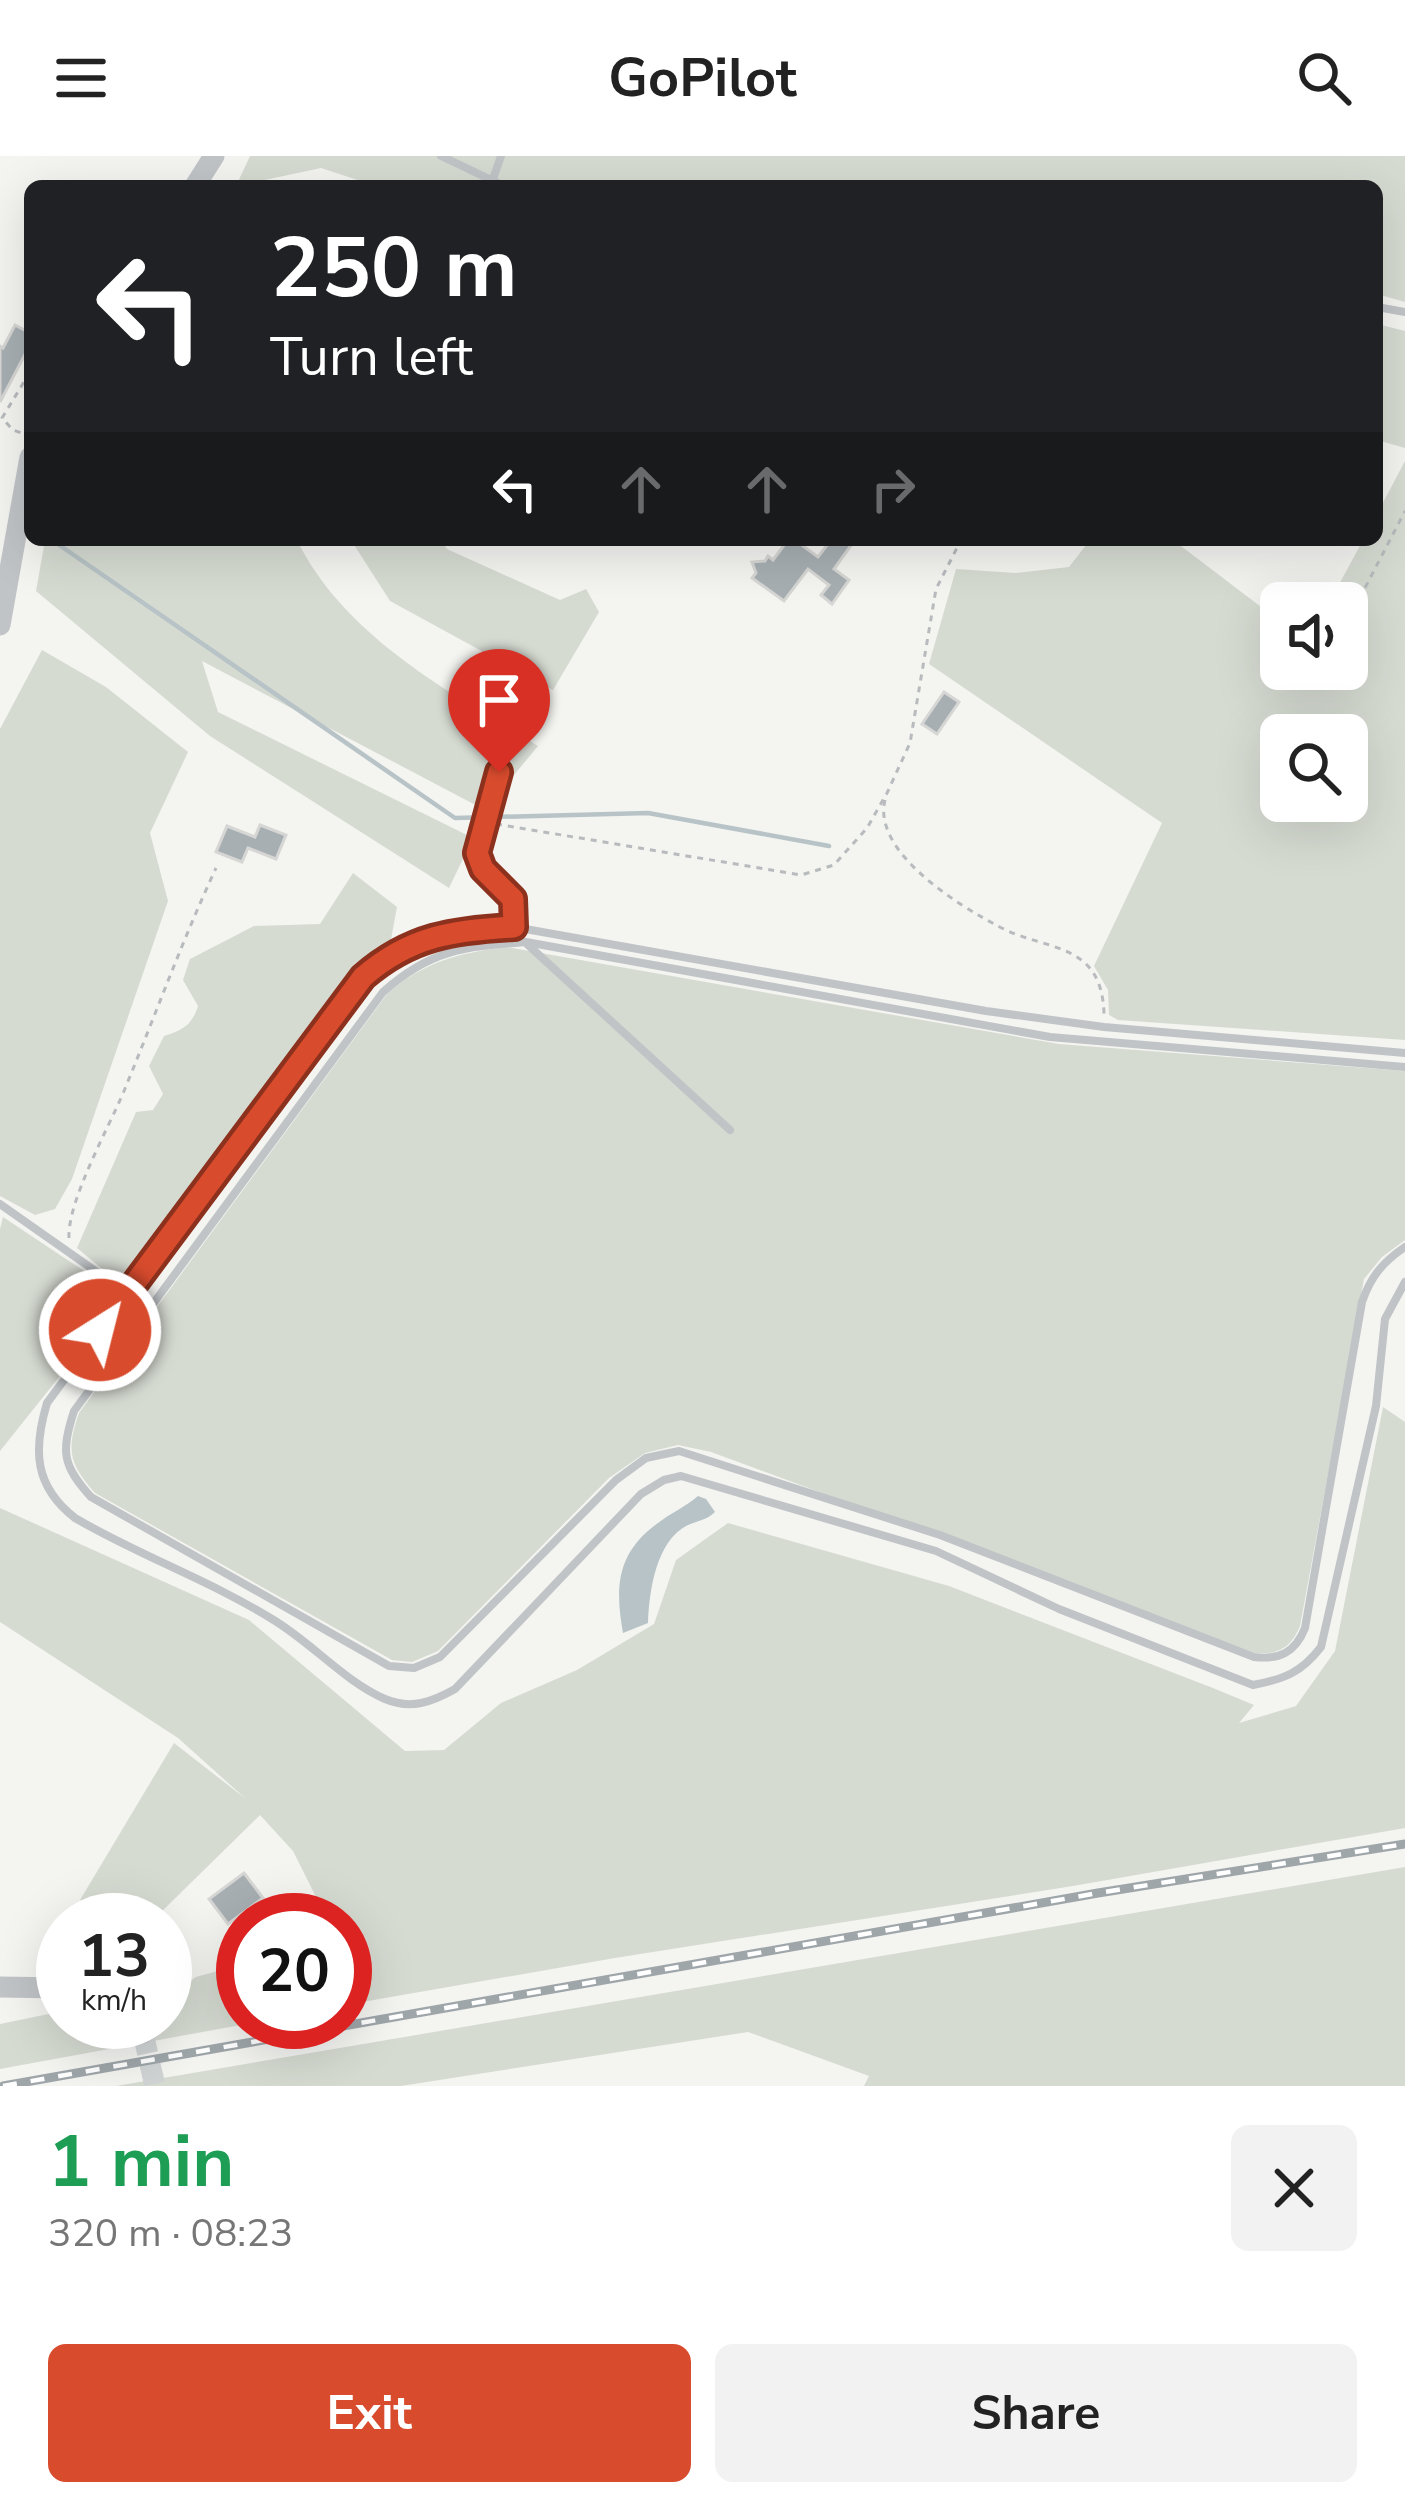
<!DOCTYPE html>
<meta charset="utf-8">
<style>
body{margin:0;font-family:"Nunito Sans",sans-serif;background:#f2f2f2;color:#222;height:100vh;display:flex;flex-direction:column;font-size:45px;white-space:nowrap}
*{box-sizing:border-box;margin:0}
p{font-size:39px;color:#767676}
.icon{flex:none;width:66px;height:66px;fill:none;stroke:currentColor;stroke-width:2;stroke-linecap:round;stroke-linejoin:round}
.map{position:relative;height:1930px;overflow:hidden}
.details{display:flex;flex-direction:column;background:#fff;flex:1}
.details>*{flex:none}
.hud{position:absolute;left:24px;top:24px;width:1359px;height:366px;border-radius:18px;box-shadow:0 12px 48px #0002;background:#202124;color:#fff;overflow:hidden}
.controls{position:absolute;left:1260px;top:426px;display:grid;gap:24px}
.controls a{display:grid;place-items:center;width:108px;height:108px;border-radius:18px;background:#fff;box-shadow:0 12px 48px #0002;font-size:60px}
.speed{position:absolute;left:36px;top:1737px;display:flex;gap:24px;font-size:60px;font-weight:700;text-align:center}
.speed>*{display:grid;place-content:center;width:156px;height:156px;border-radius:50%;background:#fff;box-shadow:0 12px 48px #0002;line-height:1}
.speed small{font-size:30px;font-weight:400}
.speed .limit{border:18px solid #d22;background:#fff;color:#111}
.pin{position:absolute;display:grid;place-items:center;width:102px;height:102px;color:#fff;margin:-123px -51px;border-radius:50% 50% 50% 0;rotate:-45deg;box-shadow:0 0 12px #0007}
.pin .icon{rotate:45deg}
.me{position:absolute;width:132px;margin:-66px;rotate:36deg;stroke-linejoin:round;filter:drop-shadow(0 0 9px #0008)}
.turn{display:flex;align-items:center;gap:42px;height:252px;padding:0 48px;font-size:54px}
.turn .icon{width:156px;height:156px;stroke-width:2.5}
.turn b{display:block;font-size:84px;line-height:102px}
.lanes{display:flex;align-items:center;height:114px;padding:0 48px;background:#0003;justify-content:center;gap:60px;direction:ltr}
.lanes .off{opacity:.35}
.round{display:grid;place-items:center;flex:none;width:126px;height:126px;border-radius:18px;background:#f2f2f2}
.headline{display:flex;align-items:center;justify-content:space-between;height:204px;padding:0 48px}
h1{font-size:72px;font-weight:700;line-height:90px;color:#1e9e55}
.action{display:flex;gap:24px;margin-top:auto;padding:24px 48px}
.action a{flex:1;height:138px;border-radius:18px;background:#d84b2d;color:#fff;font-size:48px;font-weight:700;line-height:138px;text-align:center}
.action a+a{background:#f2f2f2;color:#222}
header{display:flex;justify-content:space-between;align-items:center;height:156px;padding:0 48px;background:#fff;font-size:54px;font-weight:700}
.map>svg:first-child{display:block}
.green{fill:#d6dbd2;fill-rule:evenodd}
.water{fill:#b7c3c6}
.lines{fill:none;stroke-linecap:round;stroke-linejoin:round}
.stream{stroke:#b7c3c6;stroke-width:4.5}
.building{fill:#a7afb3;stroke:#d6d6d4;stroke-width:3}
.tertiary-tunnel{stroke:#d0d4d5;stroke-width:21;stroke-dasharray:21 10;stroke-linecap:butt}
.path{stroke:#b8bbbd;stroke-width:3;stroke-dasharray:6 6;stroke-linecap:butt}
.service{stroke:#c0c4c7;stroke-width:8}
.tertiary{stroke:#c0c4c7;stroke-width:21}
.rail-casing{stroke:#9fa6aa;stroke-width:9}
.rail{stroke:#fff;stroke-width:4.5;stroke-dasharray:14;stroke-linecap:butt}
.route-casing{stroke:#8c311d;stroke-width:30}
.route{stroke:#d84b2d;stroke-width:21}
</style>
<header><svg class="icon" aria-label="menu" viewBox="0 0 24 24"><path d="M4 6h16M4 12h16M4 18h16"/></svg>GoPilot<svg class="icon" aria-label="search" viewBox="0 0 24 24"><circle cx="10" cy="10" r="6"/><path d="M15 15l6 6"/></svg></header>
<div class="map">
<svg width="1405" height="1930" viewBox="0 0 1405 1930">
<rect width="100%" height="100%" fill="#f4f4f1"/>
<g class="green">
<path d="M250,0H1405V146L1377,138V30H376L321,12L236,30Z"/>
<path d="M1377,168L1405,175V292L1377,284Z"/>
<path d="M1405,305V884L1118,864L1109,859L1108,834L1094,810L1162,667L929,508L956,413L1015,417L1069,411L1090,384H1173L1281,466V513H1347V447H1329L1363,384H1377V358ZM1281,579H1347V645H1281Z"/>
<path d="M45,384H297C344,480 449,536 538,590L485,654L202,505L218,556L473,682L449,732L210,580L36,435Z"/>
<path d="M351,384H441L447,393L560,444L586,433L599,456L553,534L390,445Z"/>
<path d="M42,494L106,531L188,596L150,677L168,745L72,1023L55,1053L35,1059L0,1040V573Z"/>
<path d="M353,717L397,751L390,789L212,1031L134,1125L106,1116L77,1092L136,956L153,954L163,938L149,910L164,880C183,874 192,869 198,850L183,824L190,803L254,770L320,768Z"/>
<path d="M506,791L1059,888L1405,915V1084L1382,1101L1364,1123L1300,1470C1291,1492 1278,1499 1255,1497L711,1296L678,1289L645,1297L609,1322L438,1495L412,1506L392,1504L95,1337C69,1307 66,1295 79,1257L387,838C423,806 459,797 506,791Z"/>
<path d="M3,1061L123,1141L0,1295V1073Z"/>
<path d="M1383,1251L1405,1266V1672L1073,1730L615,1802L345,1849V1764H307L316,1741L293,1695L260,1659L153,1764H112L80,1744L174,1587L246,1643L178,1582L0,1466V1352L249,1464L405,1595L444,1594L501,1547L577,1514L654,1468L676,1404L728,1367L949,1430L1213,1532L1254,1549L1239,1567L1296,1550L1335,1495Z"/>
<path d="M1405,1711V1930H864L869,1920L748,1876L401,1930H116Z"/>
<path d="M243,1808V1866H257L0,1913V1868L63,1855V1866H123L128,1880L154,1875L151,1866H165V1842L196,1821Z"/>
</g>
<path class="water" d="M698,1340L706,1343L715,1356C705,1365 699,1364 688,1369C656,1384 649,1436 648,1467L623,1477C615,1432 616,1397 658,1367C671,1357 685,1351 698,1340Z"/>
<g class="lines">
<path class="stream" d="M52,384L455,662L648,657L829,690"/>
</g>
<g class="building">
<path d="M15,169L30,177V189L0,246V190L3,192Z"/>
<path d="M788,384H795L818,401L831,384H855L834,413L849,424L832,448L821,439L829,429L808,413L784,445L752,422L756,417L752,406L765,405L768,400L773,404Z"/>
<path d="M944,536L959,546L937,578L922,568Z"/>
<path d="M260,669L286,679L276,703L248,692L242,706L216,696L227,670L255,681Z"/>
<path d="M244,1717L263,1742L228,1768L209,1743Z"/>
</g>
<g class="lines">
<path class="tertiary-tunnel" d="M143,1877L155,1930"/>
<g class="path">
<path d="M30,216L2,262L13,274L30,280"/>
<path d="M1354,453L1405,355"/>
<path d="M885,644C872,696 958,749 998,770C1045,796 1102,784 1104,858"/>
<path d="M496,668L801,719L834,709L867,672L887,637L910,587L936,433L961,384"/>
<path d="M69,1082C67,1046 109,971 124,935C155,860 182,785 216,712"/>
</g>
<g class="service">
<path d="M441,0L504,30"/>
<path d="M493,23L501,0"/>
<path d="M1377,151L1405,156"/>
<path d="M499,616L477,697L483,713L513,743L514,771"/>
<path d="M527,788L730,974"/>
<path d="M1405,897L1104,871L986,855L514,771C453,774 411,780 363,821L47,1247C33,1294 34,1330 75,1362C138,1399 209,1424 272,1463C311,1486 344,1525 385,1543C411,1554 432,1546 455,1533L641,1338L664,1324L681,1320L936,1395L1059,1453L1253,1529C1284,1523 1301,1517 1321,1491L1376,1250L1385,1163L1405,1126"/>
<path d="M1405,911L1050,881L526,786C464,791 431,793 383,836L74,1255C61,1296 62,1309 91,1341L389,1510L414,1512L440,1501L616,1324L646,1302L679,1295L940,1379L1254,1501C1279,1504 1295,1497 1305,1472L1362,1146C1371,1120 1383,1106 1405,1091"/>
<path d="M0,1048L151,1154"/>
</g>
<g class="tertiary">
<path d="M195,30L214,0"/>
<path d="M0,469L30,301"/>
<path d="M0,1831L63,1832"/>
<path d="M141,1866L143,1877"/>
</g>
<g class="rail-casing">
<path id="rail" d="M3,1930L1098,1737L1405,1688"/>
</g>
<use href="#rail" class="rail"/>
</g>
<g class="lines">
<g class="route-casing">
<path id="route" d="M100,1174L363,821C410,780 454,774 514,771L513,743L483,713L477,697L499,616"/>
</g>
<use href="#route" class="route"/>
</g>
</svg>
<div class="controls">
<a><svg class="icon" aria-label="sound" viewBox="0 0 24 24"><path d="M4 9h4l5-4v14l-5-4H4zM17 9q2 3 0 6"/></svg></a>
<a><svg class="icon" aria-label="search" viewBox="0 0 24 24"><circle cx="10" cy="10" r="6"/><path d="M15 15l6 6"/></svg></a>
</div>
<div class="speed"><div>13<small>km/h</small></div><div class="limit">20</div></div>
<div class="pin" style="left:499px;top:616px;background:#d93025"><svg class="icon" aria-label="arrive" viewBox="0 0 24 24"><path d="M6 21V4h12l-3 4 3 4H6"/></svg></div>
<svg class="me" style="left:100px;top:1174px" viewBox="-20 -20 40 40"><circle r="17" fill="#d84b2d" stroke="#fff" stroke-width="3"/><path d="M0-11L8 9 0 5-8 9z" fill="#fff"/></svg>
<div class="hud">
<div class="turn"><svg class="icon" aria-label="left" viewBox="0 0 24 24"><path d="M17 20v-9H6M10 6l-5 5 5 5"/></svg><div><b>250 m</b>Turn left</div></div>
<div class="lanes"><svg class="icon" aria-label="left" viewBox="0 0 24 24"><path d="M17 20v-9H6M10 6l-5 5 5 5"/></svg><svg class="icon off" aria-label="ahead" viewBox="0 0 24 24"><path d="M12 20V5M6 11l6-6 6 6"/></svg><svg class="icon off" aria-label="ahead" viewBox="0 0 24 24"><path d="M12 20V5M6 11l6-6 6 6"/></svg><svg class="icon off" aria-label="right" viewBox="0 0 24 24"><path d="M7 20v-9h11M14 6l5 5-5 5"/></svg></div>
</div>
</div>
<section class="details">
<div class="headline"><div><h1>1 min</h1><p>320 m · 08:23</p></div><a class="round"><svg class="icon" aria-label="close" viewBox="0 0 24 24"><path d="M6 6l12 12M18 6L6 18"/></svg></a></div>
<div class="action"><a>Exit</a><a>Share</a></div>
</section>
